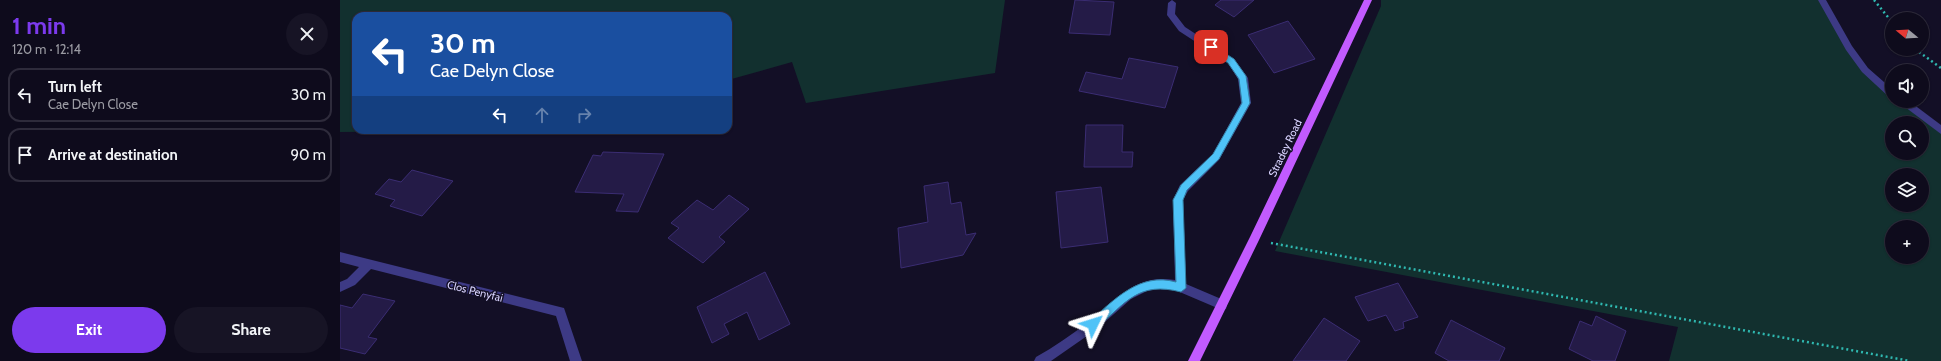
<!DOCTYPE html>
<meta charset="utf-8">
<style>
body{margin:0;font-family:Cabin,sans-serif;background:#171425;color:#f1f3f6;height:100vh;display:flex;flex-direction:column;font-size:15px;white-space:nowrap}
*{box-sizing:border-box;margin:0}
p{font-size:13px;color:#9b9ba3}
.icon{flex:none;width:22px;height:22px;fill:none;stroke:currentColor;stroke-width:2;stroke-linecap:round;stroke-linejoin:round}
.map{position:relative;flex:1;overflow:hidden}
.drawer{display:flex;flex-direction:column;background:#0e0b1c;width:340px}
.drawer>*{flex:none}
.hud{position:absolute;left:12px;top:12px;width:380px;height:122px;border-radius:12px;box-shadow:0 1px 3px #0004,0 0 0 1px #2e2b3b;background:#1a4fa0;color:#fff;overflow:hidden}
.needle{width:26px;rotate:288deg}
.controls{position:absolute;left:1545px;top:12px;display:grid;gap:8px}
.controls a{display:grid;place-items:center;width:44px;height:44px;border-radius:50%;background:#0e0b1c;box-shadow:0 1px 3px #0004,0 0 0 1px #2e2b3b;font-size:20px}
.pin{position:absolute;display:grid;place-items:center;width:34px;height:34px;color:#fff;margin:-17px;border-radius:8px;box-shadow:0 2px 6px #0006}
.me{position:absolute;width:44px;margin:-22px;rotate:49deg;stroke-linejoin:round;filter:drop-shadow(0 0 3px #0008)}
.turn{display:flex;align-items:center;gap:14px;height:84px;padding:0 12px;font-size:18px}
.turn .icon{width:52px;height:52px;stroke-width:2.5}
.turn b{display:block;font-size:28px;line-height:34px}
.lanes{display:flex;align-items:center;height:38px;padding:0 12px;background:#0003;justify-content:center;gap:20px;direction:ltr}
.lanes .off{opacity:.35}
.round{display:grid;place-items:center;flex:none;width:42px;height:42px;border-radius:21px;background:#171425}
.head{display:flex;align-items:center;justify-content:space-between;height:68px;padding:0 12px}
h1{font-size:24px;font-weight:700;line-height:30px;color:#7c3aed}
.primary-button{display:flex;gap:8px;margin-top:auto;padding:8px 12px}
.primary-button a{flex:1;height:46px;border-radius:24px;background:#7c3aed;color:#fff;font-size:16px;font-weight:700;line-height:46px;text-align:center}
.primary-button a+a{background:#171425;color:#f1f3f6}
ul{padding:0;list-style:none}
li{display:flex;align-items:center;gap:12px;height:54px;margin:0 8px 6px;padding:0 4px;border:2px solid #2e2b3b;border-radius:12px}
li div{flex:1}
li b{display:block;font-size:15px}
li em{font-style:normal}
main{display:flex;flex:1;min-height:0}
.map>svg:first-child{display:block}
.green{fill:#12302f;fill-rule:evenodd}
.building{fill:#241b47;stroke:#3b2d73}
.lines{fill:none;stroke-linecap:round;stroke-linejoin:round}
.path{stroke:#2fb8b0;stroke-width:2.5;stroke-dasharray:2 3;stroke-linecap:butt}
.minor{fill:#3d3a85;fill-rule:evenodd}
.major{fill:#c25bff;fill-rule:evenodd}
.route{fill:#4fc3f7;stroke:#337fa1}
.labels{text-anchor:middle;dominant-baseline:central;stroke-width:3;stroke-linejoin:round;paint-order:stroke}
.street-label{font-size:11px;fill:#d9d4ff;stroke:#130f26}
</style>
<main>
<section class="drawer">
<div class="head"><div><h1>1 min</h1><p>120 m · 12:14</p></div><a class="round"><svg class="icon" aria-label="close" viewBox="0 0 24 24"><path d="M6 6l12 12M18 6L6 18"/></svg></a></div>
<ul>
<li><svg class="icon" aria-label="left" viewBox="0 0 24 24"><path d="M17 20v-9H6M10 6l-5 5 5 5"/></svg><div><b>Turn left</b><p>Cae Delyn Close</p></div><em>30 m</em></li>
<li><svg class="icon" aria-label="arrive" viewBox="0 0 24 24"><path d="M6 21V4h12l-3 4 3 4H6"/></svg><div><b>Arrive at destination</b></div><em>90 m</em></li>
</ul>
<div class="primary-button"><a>Exit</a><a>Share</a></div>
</section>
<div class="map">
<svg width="1601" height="361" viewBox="0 0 1601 361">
<rect width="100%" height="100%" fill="#130f26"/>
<g class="green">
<path d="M0,0H665L655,73L466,103L452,62L388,80V16H16V130H210L0,132Z"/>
<path d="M1041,0H1482L1509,48L1552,94V101H1562L1601,130V361H1329L1338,327L935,251L1041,6ZM1552,123H1582V153H1552ZM1552,175H1582V205H1552ZM1552,227H1582V257H1552Z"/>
</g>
<g class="building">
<path d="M735,0L774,2L770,35L729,33Z"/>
<path d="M881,0H914L894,17L875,5Z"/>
<path d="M948,21L975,59L934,73L908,35Z"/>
<path d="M789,58L838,67L825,108L739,91L746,72L782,79Z"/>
<path d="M746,125H783L782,152H793L792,167H744Z"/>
<path d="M263,152L324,154L298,212L276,211L284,194L235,192L253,155L261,156Z"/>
<path d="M72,170L113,181L82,216L50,206L55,200L35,194L49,179L61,182Z"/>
<path d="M608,182L611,204L621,202L626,235L636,233L623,255L561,268L558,228L588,222L584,186Z"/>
<path d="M761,187L768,242L721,248L716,192Z"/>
<path d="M389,195L409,209L379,237L385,242L363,263L328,238L339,228L331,223L357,200L373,210Z"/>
<path d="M425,272L450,324L419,340L407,312L384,324L389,334L372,343L357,307Z"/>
<path d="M1058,283L1078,317L1063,322L1064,328L1055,331L1046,315L1028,321L1015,297Z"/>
<path d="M23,294L55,301L28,337L37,339L25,354L0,348V305L12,308Z"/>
<path d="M1256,316L1286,331L1275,361H1253L1229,349L1240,321L1252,326Z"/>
<path d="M984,318L1020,341L1006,361H953Z"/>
<path d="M1111,320L1165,348L1159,361H1109L1095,353Z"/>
</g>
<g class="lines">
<g class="path">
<path d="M1534,0L1552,22"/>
<path d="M1575,49L1601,68"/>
<path d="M931,243L1570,361"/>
</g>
<g class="minor">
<path d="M832,0L836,3L835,14L845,27L894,59L908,78L911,103L879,160L848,191L843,200L846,284L886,301L887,305L886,309L882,310L835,290L817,289L807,291L791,299L757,329L711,361H694L696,357C714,347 731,335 747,323C776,301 795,273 835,280L833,200L840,185L873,154L901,103L898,79L888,63L839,31L827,15L828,3Z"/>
<path d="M1478,0H1486L1512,46L1528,68L1552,89V98L1549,97L1522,72L1506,50Z"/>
<path d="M1557,101H1569L1601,125V134Z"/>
<path d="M0,252L224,308L242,361H230L216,316L31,269L15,285L0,292V282L7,279L19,267L0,262Z"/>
</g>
<path class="major" d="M1024,0H1032L919,240L860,361H848L910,237Z"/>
</g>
<path class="route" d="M871,44L894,59L906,76L910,103L879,159L847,190L843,200L846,288L841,292C799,281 786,302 757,328H750L748,324L750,321C775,299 800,272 836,282L833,200L841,185L873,154L902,103L899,79L888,63L868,49V45Z"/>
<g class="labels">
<g class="street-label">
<text transform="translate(945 148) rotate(-64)">Stradey Road</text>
<text transform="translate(135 291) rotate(14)">Clos Penyfai</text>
</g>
</g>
</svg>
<div class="controls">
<a><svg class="needle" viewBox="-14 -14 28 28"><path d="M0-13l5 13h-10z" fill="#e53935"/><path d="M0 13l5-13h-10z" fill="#9b9ba3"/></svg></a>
<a><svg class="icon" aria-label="sound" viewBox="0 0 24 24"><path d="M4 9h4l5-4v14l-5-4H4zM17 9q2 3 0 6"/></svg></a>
<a><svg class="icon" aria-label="search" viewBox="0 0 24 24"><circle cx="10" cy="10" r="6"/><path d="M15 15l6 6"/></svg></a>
<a><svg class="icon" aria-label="layers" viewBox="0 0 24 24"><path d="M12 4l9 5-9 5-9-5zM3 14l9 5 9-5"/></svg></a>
<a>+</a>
</div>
<div class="pin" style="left:871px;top:47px;background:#d93025"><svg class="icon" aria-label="arrive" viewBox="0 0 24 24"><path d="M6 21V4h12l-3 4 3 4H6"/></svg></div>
<svg class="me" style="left:753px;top:324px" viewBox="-20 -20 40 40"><path d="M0-17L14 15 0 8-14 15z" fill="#4fc3f7" stroke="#fff" stroke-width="4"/></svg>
<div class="hud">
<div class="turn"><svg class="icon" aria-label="left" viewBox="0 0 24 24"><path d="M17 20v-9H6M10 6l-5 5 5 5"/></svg><div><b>30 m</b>Cae Delyn Close</div></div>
<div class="lanes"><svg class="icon" aria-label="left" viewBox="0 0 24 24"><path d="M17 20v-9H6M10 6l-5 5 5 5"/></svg><svg class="icon off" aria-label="ahead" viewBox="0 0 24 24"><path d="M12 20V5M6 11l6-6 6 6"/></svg><svg class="icon off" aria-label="right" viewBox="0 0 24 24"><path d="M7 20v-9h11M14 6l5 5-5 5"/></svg></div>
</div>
</div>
</main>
